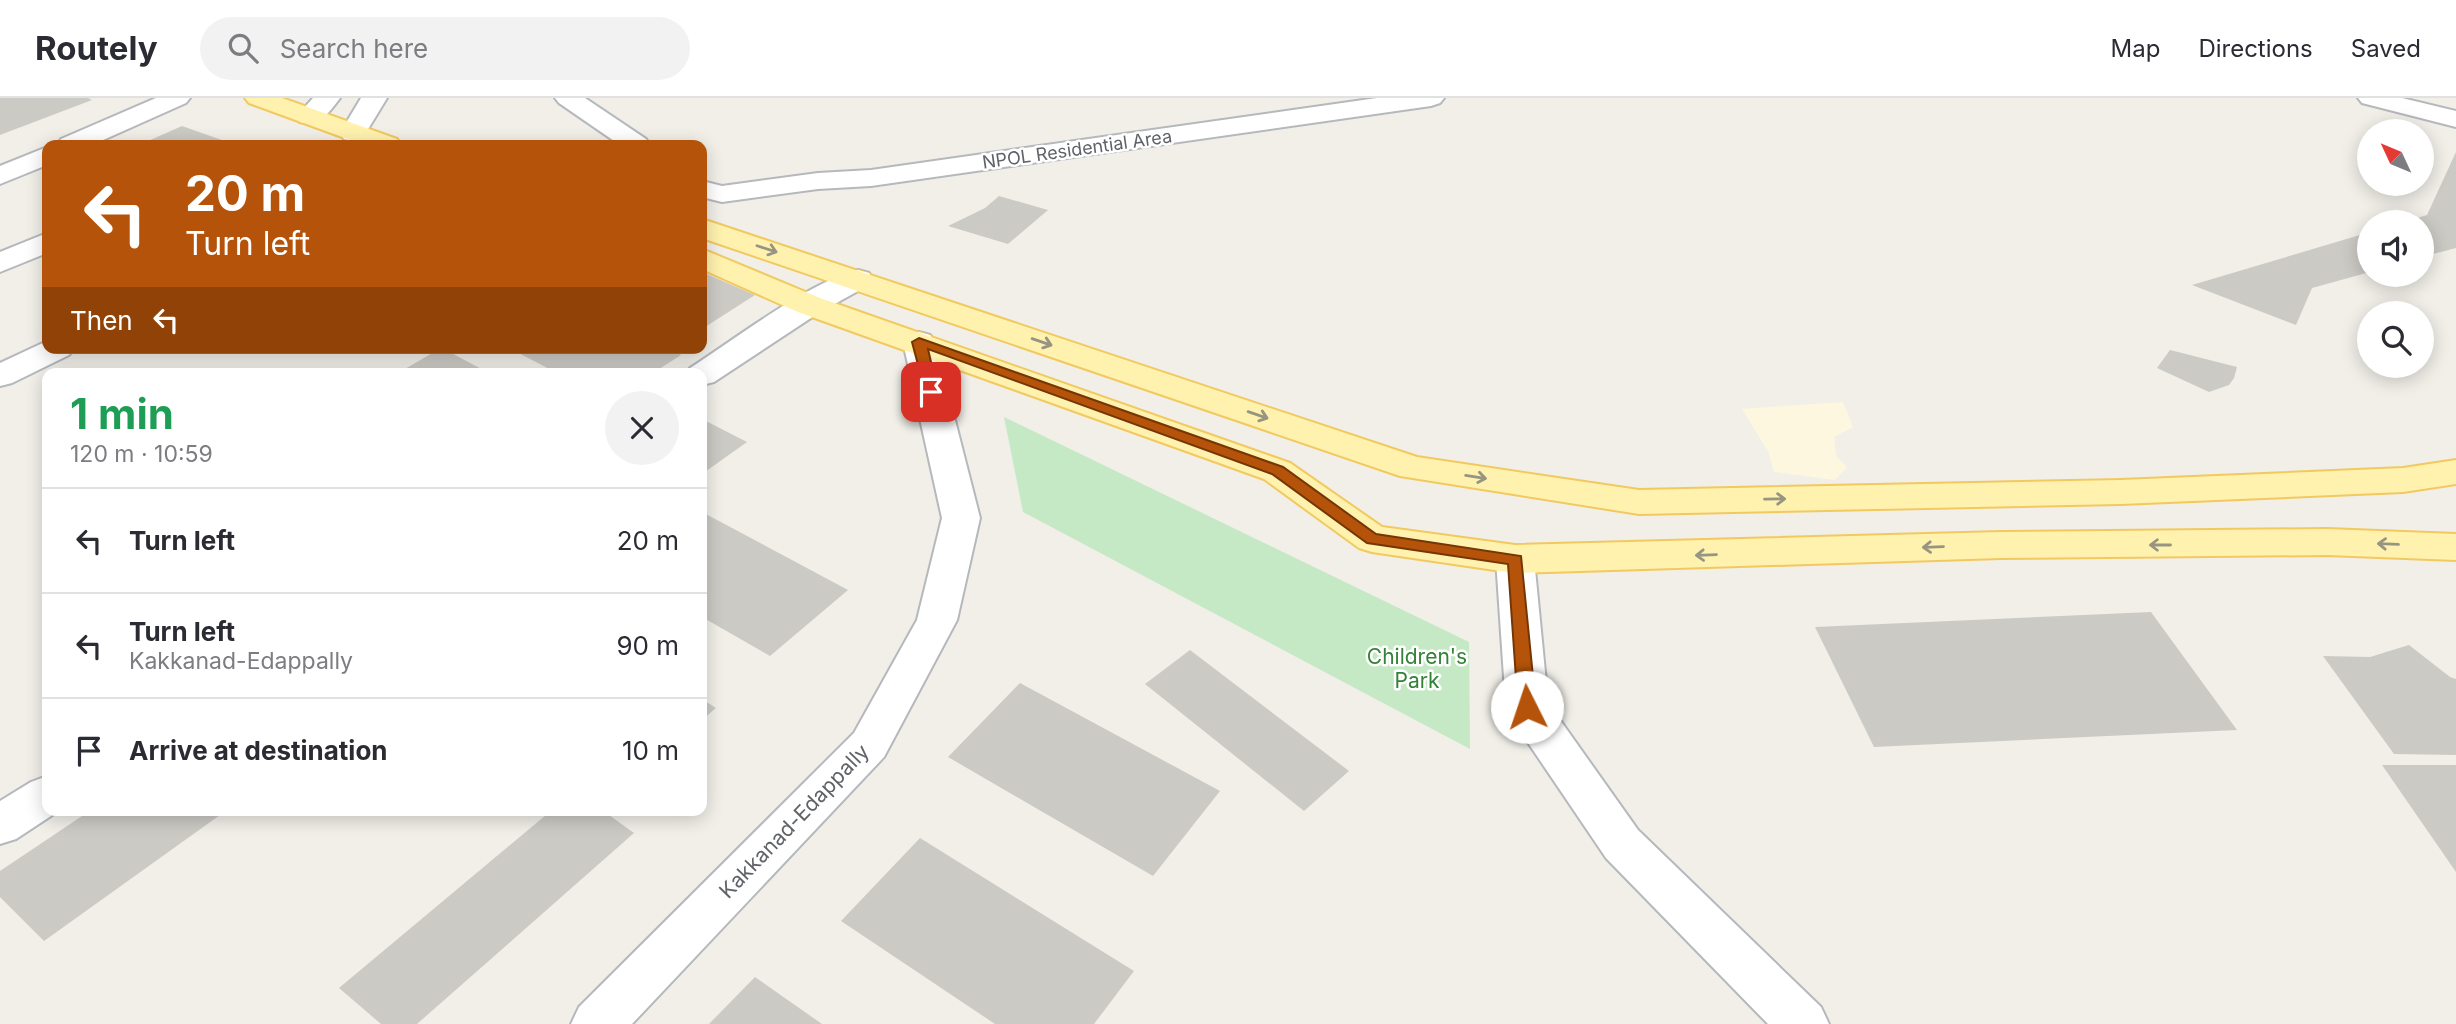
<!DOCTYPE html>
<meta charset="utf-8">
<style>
body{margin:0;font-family:Inter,sans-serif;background:#f2f2f3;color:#2b2b33;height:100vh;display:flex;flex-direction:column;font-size:26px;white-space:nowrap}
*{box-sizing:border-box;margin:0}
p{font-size:23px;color:#7c7c81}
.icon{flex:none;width:38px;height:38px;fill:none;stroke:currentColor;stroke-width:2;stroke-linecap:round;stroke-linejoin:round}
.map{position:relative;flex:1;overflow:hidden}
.sheet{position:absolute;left:42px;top:270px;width:665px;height:448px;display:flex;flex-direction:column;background:#fff;border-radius:14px;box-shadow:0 4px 18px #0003}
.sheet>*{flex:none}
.guide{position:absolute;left:42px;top:42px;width:665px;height:214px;border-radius:14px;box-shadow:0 4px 18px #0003;background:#b45309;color:#fff;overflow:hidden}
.needle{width:46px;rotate:314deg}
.controls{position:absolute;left:2357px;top:21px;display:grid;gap:14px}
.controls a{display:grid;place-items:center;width:77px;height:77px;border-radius:50%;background:#fff;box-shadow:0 4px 18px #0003;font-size:35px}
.pin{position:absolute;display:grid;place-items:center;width:60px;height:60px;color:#fff;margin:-30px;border-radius:14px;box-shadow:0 4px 10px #0006}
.me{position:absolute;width:77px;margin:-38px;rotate:356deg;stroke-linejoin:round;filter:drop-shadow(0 0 5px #0008)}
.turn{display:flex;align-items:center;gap:24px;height:147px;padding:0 28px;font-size:32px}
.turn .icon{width:91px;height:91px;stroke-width:2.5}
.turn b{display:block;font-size:49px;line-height:60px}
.then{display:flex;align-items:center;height:66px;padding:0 28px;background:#0003;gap:14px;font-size:26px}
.round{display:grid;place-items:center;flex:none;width:74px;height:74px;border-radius:37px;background:#f2f2f3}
.overview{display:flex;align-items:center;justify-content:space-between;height:119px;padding:0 28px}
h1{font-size:42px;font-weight:700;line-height:52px;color:#1e9e55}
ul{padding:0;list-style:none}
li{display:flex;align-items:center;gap:21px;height:105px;padding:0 28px;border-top:2px solid #e1e1e2}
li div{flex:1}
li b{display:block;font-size:26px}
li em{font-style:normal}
header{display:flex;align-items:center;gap:42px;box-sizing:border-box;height:98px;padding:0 35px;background:#fff;border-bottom:2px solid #e1e1e2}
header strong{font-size:33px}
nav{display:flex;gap:38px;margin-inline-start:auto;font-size:24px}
.search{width:490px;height:63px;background:#f2f2f3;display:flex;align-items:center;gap:18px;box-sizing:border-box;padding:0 24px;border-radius:38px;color:#7c7c81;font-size:26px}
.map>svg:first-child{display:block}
.commercial{fill:#fef7e0}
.green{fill:#c5e8c5}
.building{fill:#cccac5}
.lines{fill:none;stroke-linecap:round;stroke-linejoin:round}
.minor-casing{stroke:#b5b8bc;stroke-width:4}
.major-casing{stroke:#f2c960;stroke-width:4}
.minor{fill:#fff;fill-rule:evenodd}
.major{fill:#fff2af;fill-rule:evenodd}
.oneway{stroke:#979581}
.route{fill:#b45309;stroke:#753606;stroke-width:2}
.labels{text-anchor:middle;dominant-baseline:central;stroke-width:5;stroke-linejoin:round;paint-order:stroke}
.far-street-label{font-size:18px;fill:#5f6368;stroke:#fff}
.park-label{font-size:21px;fill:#348238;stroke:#fff}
.street-label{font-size:21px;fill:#5f6368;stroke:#fff}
</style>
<header>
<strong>Routely</strong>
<div class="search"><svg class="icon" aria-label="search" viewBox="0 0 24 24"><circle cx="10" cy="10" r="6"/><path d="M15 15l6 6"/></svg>Search here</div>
<nav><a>Map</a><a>Directions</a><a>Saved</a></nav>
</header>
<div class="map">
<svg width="2456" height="926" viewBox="0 0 2456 926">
<rect width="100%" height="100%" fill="#f1efe8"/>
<path class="commercial" d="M1843,304L1853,329L1834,339L1836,358L1847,369L1835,382L1774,374L1769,355L1742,311Z"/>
<path class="green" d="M1004,319L1469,544L1470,651L1023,414Z"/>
<g class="building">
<path d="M0,0H88L92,2L0,37Z"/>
<path d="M182,28L236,47H139Z"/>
<path d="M2456,54V150L2422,159V124H2404L2427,117Z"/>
<path d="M999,98L1048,112L1008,146L948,128L985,110Z"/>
<path d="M2370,134V174L2312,190L2296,227L2192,187Z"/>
<path d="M702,174L755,197L702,231Z"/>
<path d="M441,250H442L489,275H398Z"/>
<path d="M509,250H667L681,257L653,275H557Z"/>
<path d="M2170,252L2237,269L2234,280L2229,287L2209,294L2157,270Z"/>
<path d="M702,321L747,344L702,376Z"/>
<path d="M702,414L848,492L770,558L702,519Z"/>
<path d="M2151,514L2237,632L1874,649L1815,529Z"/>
<path d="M2409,547L2450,579L2456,581V657L2394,656L2323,558L2370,559Z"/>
<path d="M1190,552L1349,673L1304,713L1145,586Z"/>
<path d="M1020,585L1220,693L1153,778L948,659Z"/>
<path d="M702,601L716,610L702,622Z"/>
<path d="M2382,667H2456V774Z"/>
<path d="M91,712H227L44,843L0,799V773Z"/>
<path d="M552,712H602L634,735L417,926H381L339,890Z"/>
<path d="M920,740L1134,873L1094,926H995L841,823Z"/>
<path d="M755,879L822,926H709Z"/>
</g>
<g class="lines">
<g class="minor-casing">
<g id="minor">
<path d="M156,0H190L186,5L92,47H57L61,41Z"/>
<path d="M313,0H340C329,15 319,29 300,24L296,19Z"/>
<path d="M361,0H387L362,41L353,43L344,41L340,35Z"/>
<path d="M555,0H585L646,41L650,47H620L559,5Z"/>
<path d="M1377,0H1444L1440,5L1431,8L871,88L818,91L722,104L702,99V83L722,88L818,75L871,72Z"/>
<path d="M2358,0H2402L2456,13V29L2362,5Z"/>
<path d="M47,49V67L0,86V68Z"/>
<path d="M47,135V155L0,174V154Z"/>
<path d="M858,172L869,175L873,181L869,187L820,214L714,284L702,287V275H687L690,270C735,241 809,184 858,172Z"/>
<path d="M919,234L930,237L935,244L980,420L957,522L884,659L632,926H571L579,909L854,635L917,522L942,420L903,244L908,237Z"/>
<path d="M47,243V250H74L69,257L12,285L0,288V265Z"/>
<path d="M1515,447L1529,451L1534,461L1548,605L1638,732L1821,909L1829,926H1768L1606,760L1512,621L1506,609L1496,461L1501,451Z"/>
<path d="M47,678V712H60L16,741L0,746V703L31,684Z"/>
</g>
</g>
<g class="major-casing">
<g id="major">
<path d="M245,0H282L397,41L401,47H364L249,5Z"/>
<path d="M702,121L1417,359L1639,392L2121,382L2403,370L2456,362V386L2403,394L2121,406L1639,416L1400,378L702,140Z"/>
<path d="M702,151L820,200L1290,365L1382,429L1515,447L2001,434L2327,431L2456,436V462L2327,457L2001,460L1515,475L1372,454L1359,450L1264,381L798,214L702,171Z"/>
</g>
</g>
<use href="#minor" class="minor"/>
<use href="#major" class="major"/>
</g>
<defs><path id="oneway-shaft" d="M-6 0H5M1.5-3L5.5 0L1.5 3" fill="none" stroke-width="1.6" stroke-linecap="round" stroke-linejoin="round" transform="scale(1.75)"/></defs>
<g class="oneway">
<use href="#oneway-shaft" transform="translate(767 151) rotate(18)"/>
<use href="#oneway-shaft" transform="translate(1042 244) rotate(19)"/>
<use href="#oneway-shaft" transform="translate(1258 317) rotate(19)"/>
<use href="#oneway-shaft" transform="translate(1476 379) rotate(9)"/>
<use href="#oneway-shaft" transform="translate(1775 401) rotate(-1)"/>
<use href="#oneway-shaft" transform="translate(2388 446) rotate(-178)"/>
<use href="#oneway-shaft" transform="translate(2160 447) rotate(-180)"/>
<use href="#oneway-shaft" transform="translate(1933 449) rotate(178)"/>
<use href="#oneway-shaft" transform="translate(1706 457) rotate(178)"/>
</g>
<path class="route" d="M919,240L1283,369L1376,436L1521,458L1536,609L1533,614H1521L1518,609L1508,466L1367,445L1272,376L928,251L938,294L936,297H926L912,244Z"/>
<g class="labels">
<g class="far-street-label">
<text transform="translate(1077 51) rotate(-8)">NPOL Residential Area</text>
</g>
<g class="park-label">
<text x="1417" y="558">Children's<tspan x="1417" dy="24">Park</tspan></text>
</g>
<g class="street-label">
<text transform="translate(794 723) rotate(-46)">Kakkanad-Edappally</text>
</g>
</g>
</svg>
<div class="controls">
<a><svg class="needle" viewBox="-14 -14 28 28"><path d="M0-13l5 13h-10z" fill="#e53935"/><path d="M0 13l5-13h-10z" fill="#7c7c81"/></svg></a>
<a><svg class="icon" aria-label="sound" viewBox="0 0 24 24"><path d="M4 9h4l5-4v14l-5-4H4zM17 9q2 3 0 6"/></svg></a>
<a><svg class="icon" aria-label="search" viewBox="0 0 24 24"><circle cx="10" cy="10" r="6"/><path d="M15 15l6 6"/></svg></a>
</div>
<div class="pin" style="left:931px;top:294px;background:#d93025"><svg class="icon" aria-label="arrive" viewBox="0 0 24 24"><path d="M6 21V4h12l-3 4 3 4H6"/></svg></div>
<svg class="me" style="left:1527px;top:609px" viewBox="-20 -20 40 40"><circle r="19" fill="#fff"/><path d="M0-13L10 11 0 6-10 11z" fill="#b45309"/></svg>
<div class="guide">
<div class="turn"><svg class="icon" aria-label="left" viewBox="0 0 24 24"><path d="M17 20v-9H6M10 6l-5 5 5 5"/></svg><div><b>20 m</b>Turn left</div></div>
<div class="then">Then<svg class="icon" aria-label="left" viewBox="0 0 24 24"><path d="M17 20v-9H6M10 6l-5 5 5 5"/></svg></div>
</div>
<section class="sheet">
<div class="overview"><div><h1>1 min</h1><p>120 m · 10:59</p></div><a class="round"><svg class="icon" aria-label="close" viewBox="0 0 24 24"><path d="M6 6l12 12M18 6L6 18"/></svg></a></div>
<ul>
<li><svg class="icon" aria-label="left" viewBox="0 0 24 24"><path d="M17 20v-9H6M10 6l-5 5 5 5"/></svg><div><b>Turn left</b></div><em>20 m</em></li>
<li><svg class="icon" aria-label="left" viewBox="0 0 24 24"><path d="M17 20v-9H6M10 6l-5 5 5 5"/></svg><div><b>Turn left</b><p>Kakkanad-Edappally</p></div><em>90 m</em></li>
<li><svg class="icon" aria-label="arrive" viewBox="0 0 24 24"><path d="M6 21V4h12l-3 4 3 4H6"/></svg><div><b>Arrive at destination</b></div><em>10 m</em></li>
</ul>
</section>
</div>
